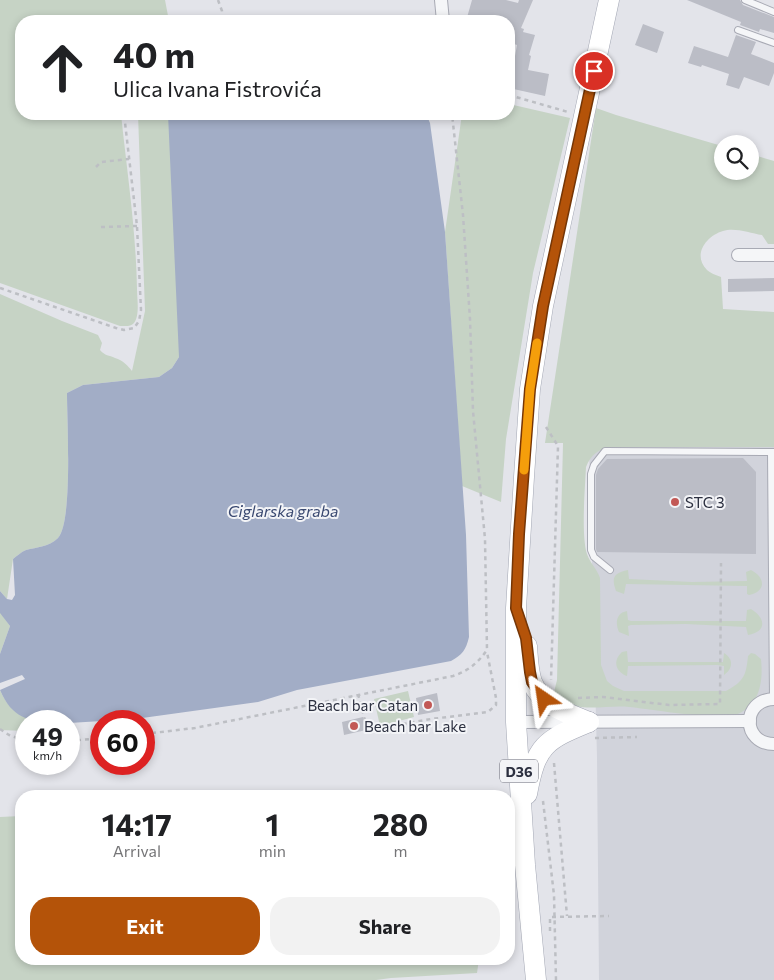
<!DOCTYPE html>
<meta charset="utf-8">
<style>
body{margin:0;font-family:Commissioner,sans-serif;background:#f2f2f2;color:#202124;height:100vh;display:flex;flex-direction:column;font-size:19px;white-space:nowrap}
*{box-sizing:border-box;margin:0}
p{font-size:16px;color:#757577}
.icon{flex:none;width:28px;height:28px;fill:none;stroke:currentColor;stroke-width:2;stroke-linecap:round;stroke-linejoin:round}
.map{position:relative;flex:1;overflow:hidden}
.panel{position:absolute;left:15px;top:790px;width:500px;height:175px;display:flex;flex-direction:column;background:#fff;border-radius:20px;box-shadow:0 2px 8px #0003}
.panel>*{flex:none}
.banner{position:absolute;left:15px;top:15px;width:500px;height:105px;border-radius:20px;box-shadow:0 2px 8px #0003;background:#fff;color:#202124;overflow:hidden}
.controls{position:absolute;left:714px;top:135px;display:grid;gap:10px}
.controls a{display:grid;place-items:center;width:45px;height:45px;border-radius:50%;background:#fff;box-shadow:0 2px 8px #0003;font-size:25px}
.speed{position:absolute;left:15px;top:710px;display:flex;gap:10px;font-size:25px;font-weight:700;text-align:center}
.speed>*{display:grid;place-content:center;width:65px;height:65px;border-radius:50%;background:#fff;box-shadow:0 2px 8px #0003;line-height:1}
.speed small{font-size:12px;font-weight:400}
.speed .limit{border:8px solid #d22;background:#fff;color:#111}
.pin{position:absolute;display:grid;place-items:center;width:42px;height:42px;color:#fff;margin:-21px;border:2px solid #fff;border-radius:50%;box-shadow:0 1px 5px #0007}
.me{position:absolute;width:55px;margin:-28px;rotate:328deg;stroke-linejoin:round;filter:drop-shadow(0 0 4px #0008)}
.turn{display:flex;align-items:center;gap:18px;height:105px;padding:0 15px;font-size:22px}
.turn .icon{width:65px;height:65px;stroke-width:2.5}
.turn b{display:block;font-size:35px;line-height:42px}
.eta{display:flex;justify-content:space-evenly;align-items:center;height:85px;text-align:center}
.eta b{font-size:30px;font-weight:700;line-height:35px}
.cta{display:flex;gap:10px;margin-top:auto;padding:10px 15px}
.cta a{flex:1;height:58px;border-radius:20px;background:#b45309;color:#fff;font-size:20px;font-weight:700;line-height:58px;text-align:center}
.cta a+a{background:#f2f2f2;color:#202124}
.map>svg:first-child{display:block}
.built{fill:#d1d3db}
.green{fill:#c6d3c5}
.water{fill:#a2adc6}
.building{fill:#bbbdc6}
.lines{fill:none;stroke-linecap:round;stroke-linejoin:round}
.lane-casing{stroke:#a8aab4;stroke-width:8}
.street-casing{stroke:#a8aab4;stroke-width:14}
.primary-casing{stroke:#a3a7b4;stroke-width:21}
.path{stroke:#bdbfc4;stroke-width:2.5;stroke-dasharray:4 4;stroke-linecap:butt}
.lane{stroke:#f5f6f8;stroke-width:6}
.street{stroke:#f5f6f8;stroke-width:12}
.primary{stroke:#fff;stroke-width:20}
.route-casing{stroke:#753606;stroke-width:12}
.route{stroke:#b45309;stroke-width:9}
.slow{stroke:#f59e0b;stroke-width:9}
.poi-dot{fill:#c25855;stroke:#f3f4f7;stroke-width:2}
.labels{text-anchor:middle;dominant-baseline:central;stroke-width:4;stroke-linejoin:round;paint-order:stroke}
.shield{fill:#f3f4f7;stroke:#686b77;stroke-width:1}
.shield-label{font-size:14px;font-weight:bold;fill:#2c3040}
.poi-label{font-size:15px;fill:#2c3040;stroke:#f3f4f7;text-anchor:start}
.water-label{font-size:16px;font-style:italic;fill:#3a4971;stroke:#f3f4f7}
</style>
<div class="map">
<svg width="774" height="980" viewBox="0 0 774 980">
<rect width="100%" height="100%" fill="#e3e4ea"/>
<path class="built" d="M589,447H774V980H599L597,757Z"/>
<g class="green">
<path d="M0,0H165L169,21H21V114H121C127,172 136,230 137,289C137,299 140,315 134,323C131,327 125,326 120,326L0,283Z"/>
<path d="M509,104L570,118L533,273L506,439L501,502L462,486L445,232L462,114H509Z"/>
<path d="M596,108L616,115L722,146V171H750V154L774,161V244H768L762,235C750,233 734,227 723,231C706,236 692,255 707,270C710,273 716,275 721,277L723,309L774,312V447H610C597,450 591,455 586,467C585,488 581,535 587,554C590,563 597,569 600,578L601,665L607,681L613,686L624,691H726C744,681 746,676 748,656L751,653L755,654L761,659C763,680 761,702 740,713C723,722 651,709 629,707C612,705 593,710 575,706C567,704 559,698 551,694L554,692L557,680L563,444V443H545Z"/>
<path d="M138,114H179V357L172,368L159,377L83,385L67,393C67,419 73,522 58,538C49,547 37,547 26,550C21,552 17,556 13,559L7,599L0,591V294L62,321L98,335L102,343L100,350C105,356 109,355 115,358C123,360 128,366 132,371L145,311Z"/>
<path d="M628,570L629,579L692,582L747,581L746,572L751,570C765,577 767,591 749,595L747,594V586L626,584L624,594L616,591C611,577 614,573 628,570Z"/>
<path d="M751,609C766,618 767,632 748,635L746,627L686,624L631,625L628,626L629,636L619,632C615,623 616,613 627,611L628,620L631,621H746L747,610Z"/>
<path d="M0,612L10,626L0,654Z"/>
<path d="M627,651L628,662H723L724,653C734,659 733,669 724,675V666L717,665L628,666L627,676C616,672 612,661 622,652Z"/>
<path d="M0,690C8,708 16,714 34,721H26V731L0,730Z"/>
<path d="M408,691L414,717L380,726L374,699Z"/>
<path d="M21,816V959H479L477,973L391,978L376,980H0V817Z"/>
</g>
<path class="water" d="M168,114H426L430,123L445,232L466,535L469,637C466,650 462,655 451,661L297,690L258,702L135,719L69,723V721C36,721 15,725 0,690L25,679L22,675L0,683V654L10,626L0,613V591L7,599L12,600L15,595L13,559C17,556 21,552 26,550C37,547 49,547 58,538C73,522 67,419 67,393L83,385L159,377L172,368L179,357Z"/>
<g class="building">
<path d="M472,0H506L518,3L519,0H533L521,28L524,29L523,32L535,35L529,55L531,56L528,70L549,74L545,96L509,88V66L513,67L517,45L514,44L509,57V21H466Z"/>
<path d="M687,0H740L743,5L774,17V33L760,29L759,32L740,25L741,22Z"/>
<path d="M643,24L664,32L657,53L635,45Z"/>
<path d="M736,35L756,42L751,54L774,63V73L769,86L744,77L739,89L726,85L729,74L702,65L701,67L688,63L694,46L728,57Z"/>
<path d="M774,278V291L728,292V279Z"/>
<path d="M743,458L756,472V554L597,552L596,549V475L598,469L607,459Z"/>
<path d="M437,693L440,711L418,715L416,698Z"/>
<path d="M363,717L366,730L344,735L342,722Z"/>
</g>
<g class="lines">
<g class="lane-casing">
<g id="lane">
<path d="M745,0L774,12"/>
<path d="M738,30L774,43"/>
<path d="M771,452L773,699"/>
<path d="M610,570L594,557L591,550V474L594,465L605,451L774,452"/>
</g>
</g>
<g class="street-casing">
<g id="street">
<path d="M441,0L443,21"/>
<path d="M738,255H774"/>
<path d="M774,699C741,700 742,744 774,744"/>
<path d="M516,722L750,721"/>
</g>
</g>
<g class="primary-casing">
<g id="primary">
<path d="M527,646C528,658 528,671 532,682C542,706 567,713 589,722"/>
<path d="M527,794C536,745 545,740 589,722"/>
<path d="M536,980L525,865L516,722V608L524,477L530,389L543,306L609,0"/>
</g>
</g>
<g class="path">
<path d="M218,0L222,11L223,21"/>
<path d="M509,95L568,112"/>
<path d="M96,167L101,162L129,159"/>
<path d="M101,227L137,226"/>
<path d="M0,288L116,328L124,330L134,328L139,321L141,310L137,226L124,114"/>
<path d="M546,427L558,446L551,680"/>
<path d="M358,694L367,728L370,730L431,719L488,712L496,705V698L487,652"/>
<path d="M578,698L603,697L669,705L720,704L721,563"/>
<path d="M0,729L9,735L26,741"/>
<path d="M144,734L195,728L453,676C468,671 478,663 487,650L485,539L473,411L470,319L463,215L452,114"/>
<path d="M595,738L637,737"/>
<path d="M69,741L101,738"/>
<path d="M554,763L567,916"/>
<path d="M543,801L554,895L556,980"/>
<path d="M550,931V917L609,916"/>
</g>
<use href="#lane" class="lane"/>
<use href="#street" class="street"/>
<use href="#primary" class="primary"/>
</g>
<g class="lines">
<g class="route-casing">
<path id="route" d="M544,699L532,682L530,672L526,638L516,608L519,534L530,389L543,306L594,71"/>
</g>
<use href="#route" class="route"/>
<path class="slow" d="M524,470L530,389L537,343"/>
</g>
<g class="poi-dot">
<circle cx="675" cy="502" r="5"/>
<circle cx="428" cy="705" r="5"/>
<circle cx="354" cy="726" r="5"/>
</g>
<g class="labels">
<rect class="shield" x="500" y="759.5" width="38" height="23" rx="4"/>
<g class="shield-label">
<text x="519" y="771">D36</text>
</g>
<g class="poi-label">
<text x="685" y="502">STC 3</text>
<text x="418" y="705" text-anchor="end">Beach bar Catan</text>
<text x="364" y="726">Beach bar Lake</text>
</g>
<g class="water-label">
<text x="283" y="510">Ciglarska graba</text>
</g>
</g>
</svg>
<div class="controls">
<a><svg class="icon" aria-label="search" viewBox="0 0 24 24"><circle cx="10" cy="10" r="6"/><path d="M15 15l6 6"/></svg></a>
</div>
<div class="speed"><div>49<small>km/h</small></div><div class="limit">60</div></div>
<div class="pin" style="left:594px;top:71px;background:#d93025"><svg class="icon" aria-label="arrive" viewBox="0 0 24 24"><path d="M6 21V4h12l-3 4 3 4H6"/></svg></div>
<svg class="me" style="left:544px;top:699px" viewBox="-20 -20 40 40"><path d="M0-17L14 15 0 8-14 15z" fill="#b45309" stroke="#fff" stroke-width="4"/></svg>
<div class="banner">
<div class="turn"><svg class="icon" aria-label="ahead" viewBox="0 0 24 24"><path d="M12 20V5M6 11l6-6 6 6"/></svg><div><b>40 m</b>Ulica Ivana Fistrovića</div></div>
</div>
<section class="panel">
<div class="eta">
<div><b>14:17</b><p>Arrival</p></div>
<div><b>1</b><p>min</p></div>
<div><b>280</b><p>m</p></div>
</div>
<div class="cta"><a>Exit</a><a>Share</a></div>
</section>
</div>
